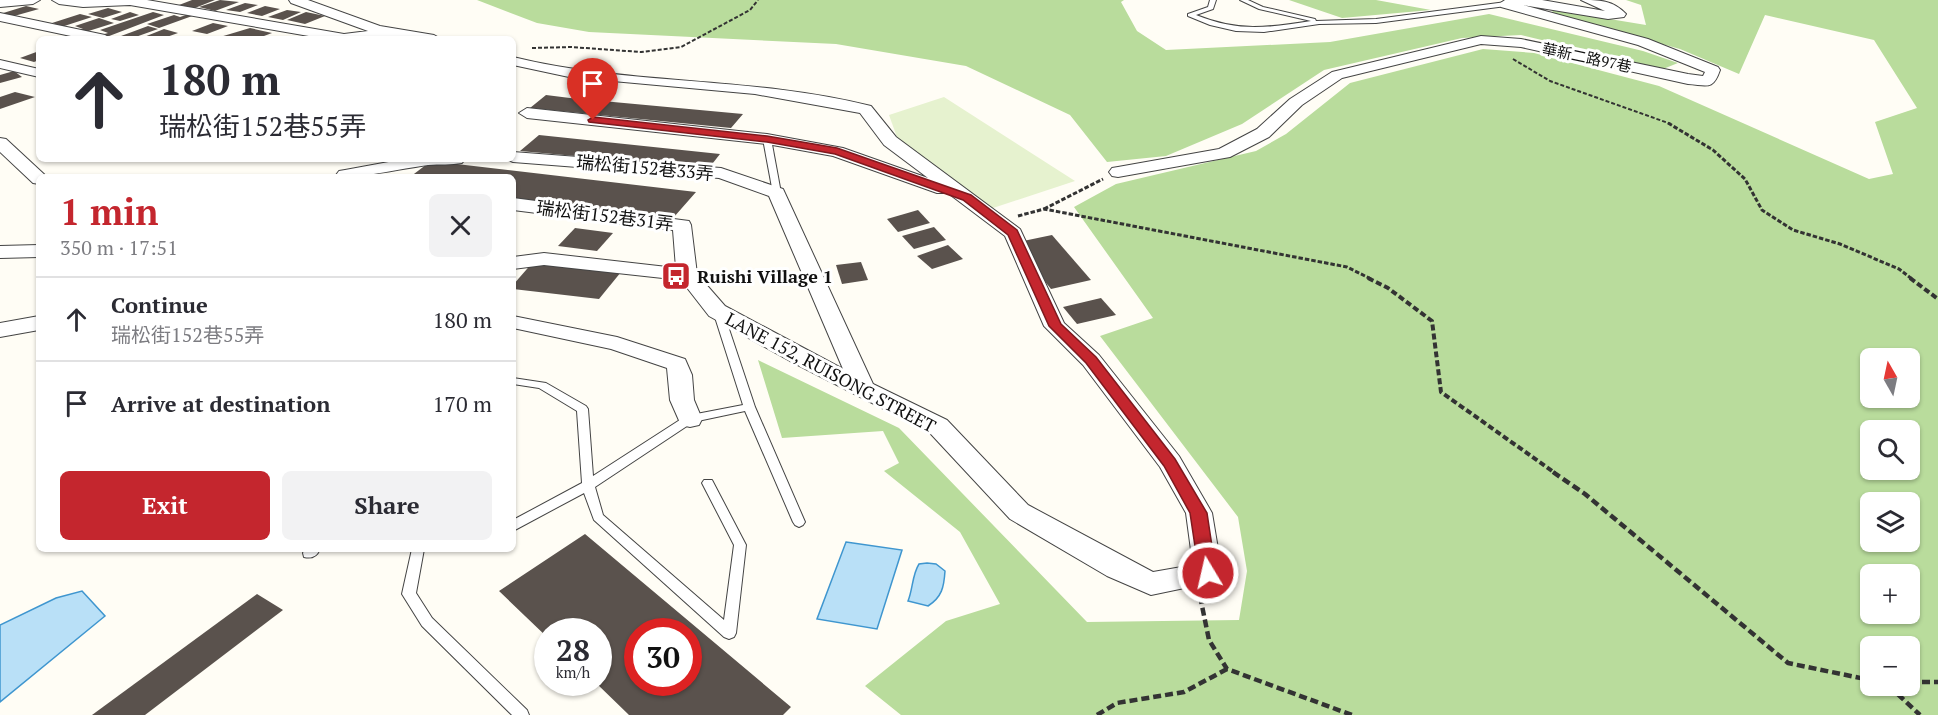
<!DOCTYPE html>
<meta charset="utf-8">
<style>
body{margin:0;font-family:"PT Serif","Noto Sans TC",serif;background:#f2f2f3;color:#2b2b33;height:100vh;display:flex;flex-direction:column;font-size:22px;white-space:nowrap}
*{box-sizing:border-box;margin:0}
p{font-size:20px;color:#7c7c81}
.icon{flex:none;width:33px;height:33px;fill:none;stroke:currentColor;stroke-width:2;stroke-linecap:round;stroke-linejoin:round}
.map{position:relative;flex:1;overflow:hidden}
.drawer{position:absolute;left:36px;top:174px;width:480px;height:378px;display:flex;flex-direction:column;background:#fff;border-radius:9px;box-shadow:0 2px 4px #0004}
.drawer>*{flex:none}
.top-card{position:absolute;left:36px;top:36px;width:480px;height:126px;border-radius:9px;box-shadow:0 2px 4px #0004;background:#fff;color:#2b2b33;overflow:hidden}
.needle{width:39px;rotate:351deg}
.tools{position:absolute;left:1860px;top:348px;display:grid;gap:12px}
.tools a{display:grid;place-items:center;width:60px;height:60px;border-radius:9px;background:#fff;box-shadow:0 2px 4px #0004;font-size:30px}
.speed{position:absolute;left:534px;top:618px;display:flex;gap:12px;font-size:30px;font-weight:700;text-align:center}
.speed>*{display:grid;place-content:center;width:78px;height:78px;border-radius:50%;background:#fff;box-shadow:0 2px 4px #0004;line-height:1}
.speed small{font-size:15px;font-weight:400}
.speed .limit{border:9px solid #d22;background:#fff;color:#111}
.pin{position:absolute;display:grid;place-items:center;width:51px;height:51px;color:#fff;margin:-62px -26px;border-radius:50% 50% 50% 0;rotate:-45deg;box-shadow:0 0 6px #0007}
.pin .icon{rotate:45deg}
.me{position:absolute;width:66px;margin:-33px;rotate:351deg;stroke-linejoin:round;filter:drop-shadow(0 0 4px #0008)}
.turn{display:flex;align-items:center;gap:21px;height:126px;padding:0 24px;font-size:27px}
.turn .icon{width:78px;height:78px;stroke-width:2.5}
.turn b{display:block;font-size:42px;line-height:51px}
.round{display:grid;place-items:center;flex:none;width:63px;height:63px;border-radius:9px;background:#f2f2f3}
.head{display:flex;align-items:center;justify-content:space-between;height:102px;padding:0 24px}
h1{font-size:36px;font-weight:700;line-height:45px;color:#c4262e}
.action{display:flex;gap:12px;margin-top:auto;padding:12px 24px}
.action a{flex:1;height:69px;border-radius:9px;background:#c4262e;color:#fff;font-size:24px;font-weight:700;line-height:69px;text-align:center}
.action a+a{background:#f2f2f3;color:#2b2b33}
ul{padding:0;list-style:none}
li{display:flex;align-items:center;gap:18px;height:84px;padding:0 24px;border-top:2px solid #e1e1e2}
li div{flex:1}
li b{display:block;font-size:22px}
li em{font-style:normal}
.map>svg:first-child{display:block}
.forest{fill:#b9dc9c;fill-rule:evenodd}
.pitch{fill:#e6f2cf}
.water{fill:#b9e0f7;stroke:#3f96cf;stroke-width:1.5}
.building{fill:#5a524d;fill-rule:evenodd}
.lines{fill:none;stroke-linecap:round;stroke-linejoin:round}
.service-casing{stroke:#444;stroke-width:2}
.minor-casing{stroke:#444;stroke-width:2}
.path-far3{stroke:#333;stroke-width:2;stroke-dasharray:4 2;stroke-linecap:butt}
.path-far2{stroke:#333;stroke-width:3;stroke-dasharray:4.5 2;stroke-linecap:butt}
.path-far1{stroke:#333;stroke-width:4;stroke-dasharray:6 3;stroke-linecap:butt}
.path{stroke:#333;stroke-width:4.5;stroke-dasharray:8 4;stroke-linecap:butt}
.service{fill:#fff;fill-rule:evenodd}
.minor{fill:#fff;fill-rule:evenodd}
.route{fill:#c4262e;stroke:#7f191e;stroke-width:1.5}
.labels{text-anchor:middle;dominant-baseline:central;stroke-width:6;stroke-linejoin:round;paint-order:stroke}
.far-street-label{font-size:15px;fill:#111;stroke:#fff}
.street-label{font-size:18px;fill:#111;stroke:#fff}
.poi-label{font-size:18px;font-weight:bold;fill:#111;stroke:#fff;text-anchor:start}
</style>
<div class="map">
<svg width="1938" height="715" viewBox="0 0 1938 715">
<rect width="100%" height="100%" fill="#fffdf5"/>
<g class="forest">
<path d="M477,0H1124L1121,2L1137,31L1166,50L1330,42L1489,14L1643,51L1678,63L1663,69L1521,35L1462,38L1324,70L1242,124L1166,156L1107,162L1070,115L966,66L836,44L589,32L537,23Z"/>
<path d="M1289,0H1376L1431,10L1342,18Z"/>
<path d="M1626,0H1938V715H901L865,686L946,621L1000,604L960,532L884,471L899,463L883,431L782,438L758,360L899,428L1087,622L1239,620L1247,571L1238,517L1100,336L1153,318L1074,207L1116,184L1256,151L1286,134L1350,83L1483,49L1534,53L1659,86L1869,179L1893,174L1875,122L1917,108L1874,40L1765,15L1739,74L1680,49L1550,13L1555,10L1646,25L1641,5ZM1870,358H1910V398H1870ZM1870,430H1910V470H1870ZM1870,502H1910V542H1870ZM1870,574H1910V614H1870ZM1870,646H1910V686H1870Z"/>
</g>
<path class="pitch" d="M944,97L1075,181L993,208L898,140L889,115Z"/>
<g class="water">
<path d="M846,542L902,550L877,629L817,619Z"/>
<path d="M927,563L936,564L945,571C944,587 942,597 928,606L908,601C913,589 912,575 919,564Z"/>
<path d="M82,591L105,616L0,702V625L56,598Z"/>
</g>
<g class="building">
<path d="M192,0H215L195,8L179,5Z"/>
<path d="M220,0L239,2L215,11L199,7Z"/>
<path d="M245,3L258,5L240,12L226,10Z"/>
<path d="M26,6L39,9L0,20V14Z"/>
<path d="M265,6L280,9L262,16L247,13Z"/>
<path d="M108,8L122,12L103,18L88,14Z"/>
<path d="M287,10L301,12L283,20L268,17Z"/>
<path d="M130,12L139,15L120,21L111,19Z"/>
<path d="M153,12L164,15L104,38L97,36L108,33L100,30Z"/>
<path d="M306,12L325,16L305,24L287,20Z"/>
<path d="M80,14L92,17L52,30L47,29L59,25L52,23Z"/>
<path d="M189,14L195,15L159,28L147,24L174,15L180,17Z"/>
<path d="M99,18L114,23L79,34L72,33L83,29L75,26Z"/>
<path d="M213,23L228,26L207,34L192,31Z"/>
<path d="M148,26L158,29L130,39H113Z"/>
<path d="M250,28L272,33L256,39L220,37Z"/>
<path d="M164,29L178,33L161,39H139Z"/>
<path d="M39,51V60L34,62L20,58Z"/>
<path d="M14,71L22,77L0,83V75Z"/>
<path d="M15,92L35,97L0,109V97Z"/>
<path d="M546,95L570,98L743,114L731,128L530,108Z"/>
<path d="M539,135L720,154L709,168L520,151Z"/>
<path d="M431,161L696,192L674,217L513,198V177H410Z"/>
<path d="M918,210L930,223L898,232L887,219Z"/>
<path d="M934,227L946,240L914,249L902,236Z"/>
<path d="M575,228L613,233L597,251L558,246Z"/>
<path d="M1052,235L1091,280L1051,289L1014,243Z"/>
<path d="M948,245L963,259L932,269L917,256Z"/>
<path d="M533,262L621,272L599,299L513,289V285Z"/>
<path d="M861,262L868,280L842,284L836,265Z"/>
<path d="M1101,298L1116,315L1077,324L1063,307Z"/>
<path d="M585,534L791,707L783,715H629L595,682H598V632H548V638L499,591ZM638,632H688V682H638Z"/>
<path d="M257,594L283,610L145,715H92Z"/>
</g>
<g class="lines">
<g class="service-casing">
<g id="service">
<path d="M1210,0H1216L1213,9L1196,15C1238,32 1267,28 1311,21L1259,9L1240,0H1248L1263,7L1315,19L1316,21L1376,19L1506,2L1509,4L1506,6L1376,23L1319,24L1264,32L1236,31L1210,25L1188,16V14L1208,7Z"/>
<path d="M764,137H767L771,139L781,193L777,196L773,193L763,139Z"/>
<path d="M718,308L723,311L755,407L805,522L803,525L799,527L795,525L793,522L745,411L693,422L595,487L603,515L724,620L734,545L702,483L704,480H712L746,545L736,633L734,637L729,639L724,637L594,520L584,493L513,531V520L582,483L577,411L539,388L513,384V378L546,383L586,406L588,409L593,476L686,416L743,405L713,311Z"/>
<path d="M305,549H320C317,556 312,559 304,557L303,553Z"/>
<path d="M412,549H424L416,593L432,618L527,710L529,715H512L422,626L402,594Z"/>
</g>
</g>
<g class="minor-casing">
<g id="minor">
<path d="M0,0H40L33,4L0,7Z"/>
<path d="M52,0H147L344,34L368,31L291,3L289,0H308L380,26L434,35L441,39L396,37L326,39L130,5L83,7L59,4Z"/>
<path d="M1505,0H1542L1605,11L1581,0C1599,0 1613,0 1626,14L1624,17L1608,19L1523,5L1648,39L1718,67L1720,70C1713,91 1707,85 1688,84L1521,47L1481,44L1342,78L1302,105L1269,137L1230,157L1118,177L1112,176L1109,172L1112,168L1118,167L1219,149L1257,129L1290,99L1332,72L1481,36L1521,39L1688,74L1703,76L1705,72L1638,45L1501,7L1499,4Z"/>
<path d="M0,13L105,35L112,39H85L0,21Z"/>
<path d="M513,57C630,86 753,76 871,106L896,137L1020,229L1064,323L1099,355L1179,456L1208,506L1212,513L1222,573L1218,581L1151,595L1107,576L1010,519L929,432L790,361L709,316L681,280L544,265L513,269V257L544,253L676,268L673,230L513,210V198L689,221L691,225L697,274L725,306L843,369L769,196L719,178L513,162L506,159H513V152L721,168L783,189L873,384L947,420L1028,505L1153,572L1193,565L1186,513L1160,467L1083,365L1044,326L1005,236L948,193H937L833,156L767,144L527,118L519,113L527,108L767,134L843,148L928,178L884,145L860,113L755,94L569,77L513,65Z"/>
<path d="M0,60L39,69V77L0,68Z"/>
<path d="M0,138L6,139L47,177H39V184L33,183L0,152Z"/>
<path d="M405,159H465L462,163C451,165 440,164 428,165C398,169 369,177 338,177L336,175L339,171L345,170Z"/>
<path d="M39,245V257L0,258V246Z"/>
<path d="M39,316V330L0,337V323Z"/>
<path d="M513,316L617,337L685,359L692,375L694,400L702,419L699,425L690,427L681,425L670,400L667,368L611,349L513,328Z"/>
</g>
</g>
<g class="path-far3">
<path d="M532,48L571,47L641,52L681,47L750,10L758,0"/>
<path d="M1513,59L1550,81L1671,124"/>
</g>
<g class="path-far2">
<path d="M1668,123L1713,150L1745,179L1762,210L1793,230L1840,244L1899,269L1912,279"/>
<path d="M1044,209L1103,179"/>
<path d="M1018,216L1044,209L1347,267L1371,279"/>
</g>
<g class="path-far1">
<path d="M1368,278L1388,288L1432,321L1441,392L1555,473"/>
<path d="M1910,278L1938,299"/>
</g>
<g class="path">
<path d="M1553,472L1585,494L1788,663L1870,680"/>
<path d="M1200,596L1209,640L1227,669L1352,715"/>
<path d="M1910,682H1938"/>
<path d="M1889,686L1920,715"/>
<path d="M1097,715L1117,703L1184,692L1227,669"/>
</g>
<use href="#service" class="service"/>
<use href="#minor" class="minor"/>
</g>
<path class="route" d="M593,117L767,136L837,148L971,195L1017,230L1061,324L1096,357L1175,459L1207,513L1216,573L1214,578L1208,580L1202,578L1199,573L1190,513L1164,466L1086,363L1049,326L1008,235L963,200L835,154L767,142L589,122L588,120Z"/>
<defs>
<g id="bus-square" transform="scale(1.5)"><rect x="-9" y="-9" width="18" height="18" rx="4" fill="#c4262e" stroke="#fff"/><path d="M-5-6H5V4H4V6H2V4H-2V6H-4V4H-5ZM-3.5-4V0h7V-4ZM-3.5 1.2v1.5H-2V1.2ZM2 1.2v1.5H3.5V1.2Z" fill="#fff"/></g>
</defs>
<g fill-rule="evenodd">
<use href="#bus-square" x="676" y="276"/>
</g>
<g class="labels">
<g class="far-street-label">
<text transform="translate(1587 57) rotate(12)">華新二路97巷</text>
</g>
<g class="street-label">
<text transform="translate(645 167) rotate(5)">瑞松街152巷33弄</text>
<text transform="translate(605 215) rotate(7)">瑞松街152巷31弄</text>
<text transform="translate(831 372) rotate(28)">LANE 152, RUISONG STREET</text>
</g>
<g class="poi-label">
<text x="697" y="276">Ruishi Village 1</text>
</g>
</g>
</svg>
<div class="tools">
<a><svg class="needle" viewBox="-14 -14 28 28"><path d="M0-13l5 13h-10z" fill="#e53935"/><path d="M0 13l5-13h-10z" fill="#7c7c81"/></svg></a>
<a><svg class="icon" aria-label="search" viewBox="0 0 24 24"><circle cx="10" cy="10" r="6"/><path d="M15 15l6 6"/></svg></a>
<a><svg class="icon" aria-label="layers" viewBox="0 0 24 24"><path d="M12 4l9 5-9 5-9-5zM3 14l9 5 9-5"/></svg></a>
<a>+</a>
<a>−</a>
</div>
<div class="speed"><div>28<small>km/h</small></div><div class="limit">30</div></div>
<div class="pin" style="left:593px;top:120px;background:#d93025"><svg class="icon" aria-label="arrive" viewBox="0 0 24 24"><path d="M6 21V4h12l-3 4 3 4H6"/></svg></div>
<svg class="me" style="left:1208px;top:573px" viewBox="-20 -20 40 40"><circle r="17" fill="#c4262e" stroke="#fff" stroke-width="3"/><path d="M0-11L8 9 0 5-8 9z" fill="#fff"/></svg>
<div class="top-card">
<div class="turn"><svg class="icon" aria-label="ahead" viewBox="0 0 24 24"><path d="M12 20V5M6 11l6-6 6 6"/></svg><div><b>180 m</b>瑞松街152巷55弄</div></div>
</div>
<section class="drawer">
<div class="head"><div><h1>1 min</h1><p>350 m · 17:51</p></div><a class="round"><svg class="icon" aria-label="close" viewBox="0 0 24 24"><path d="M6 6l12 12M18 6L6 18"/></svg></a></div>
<ul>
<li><svg class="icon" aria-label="ahead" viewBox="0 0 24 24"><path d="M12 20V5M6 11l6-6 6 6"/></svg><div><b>Continue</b><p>瑞松街152巷55弄</p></div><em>180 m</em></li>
<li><svg class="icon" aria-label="arrive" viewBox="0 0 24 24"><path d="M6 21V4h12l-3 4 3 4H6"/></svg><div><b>Arrive at destination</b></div><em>170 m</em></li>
</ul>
<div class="action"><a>Exit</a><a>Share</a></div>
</section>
</div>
